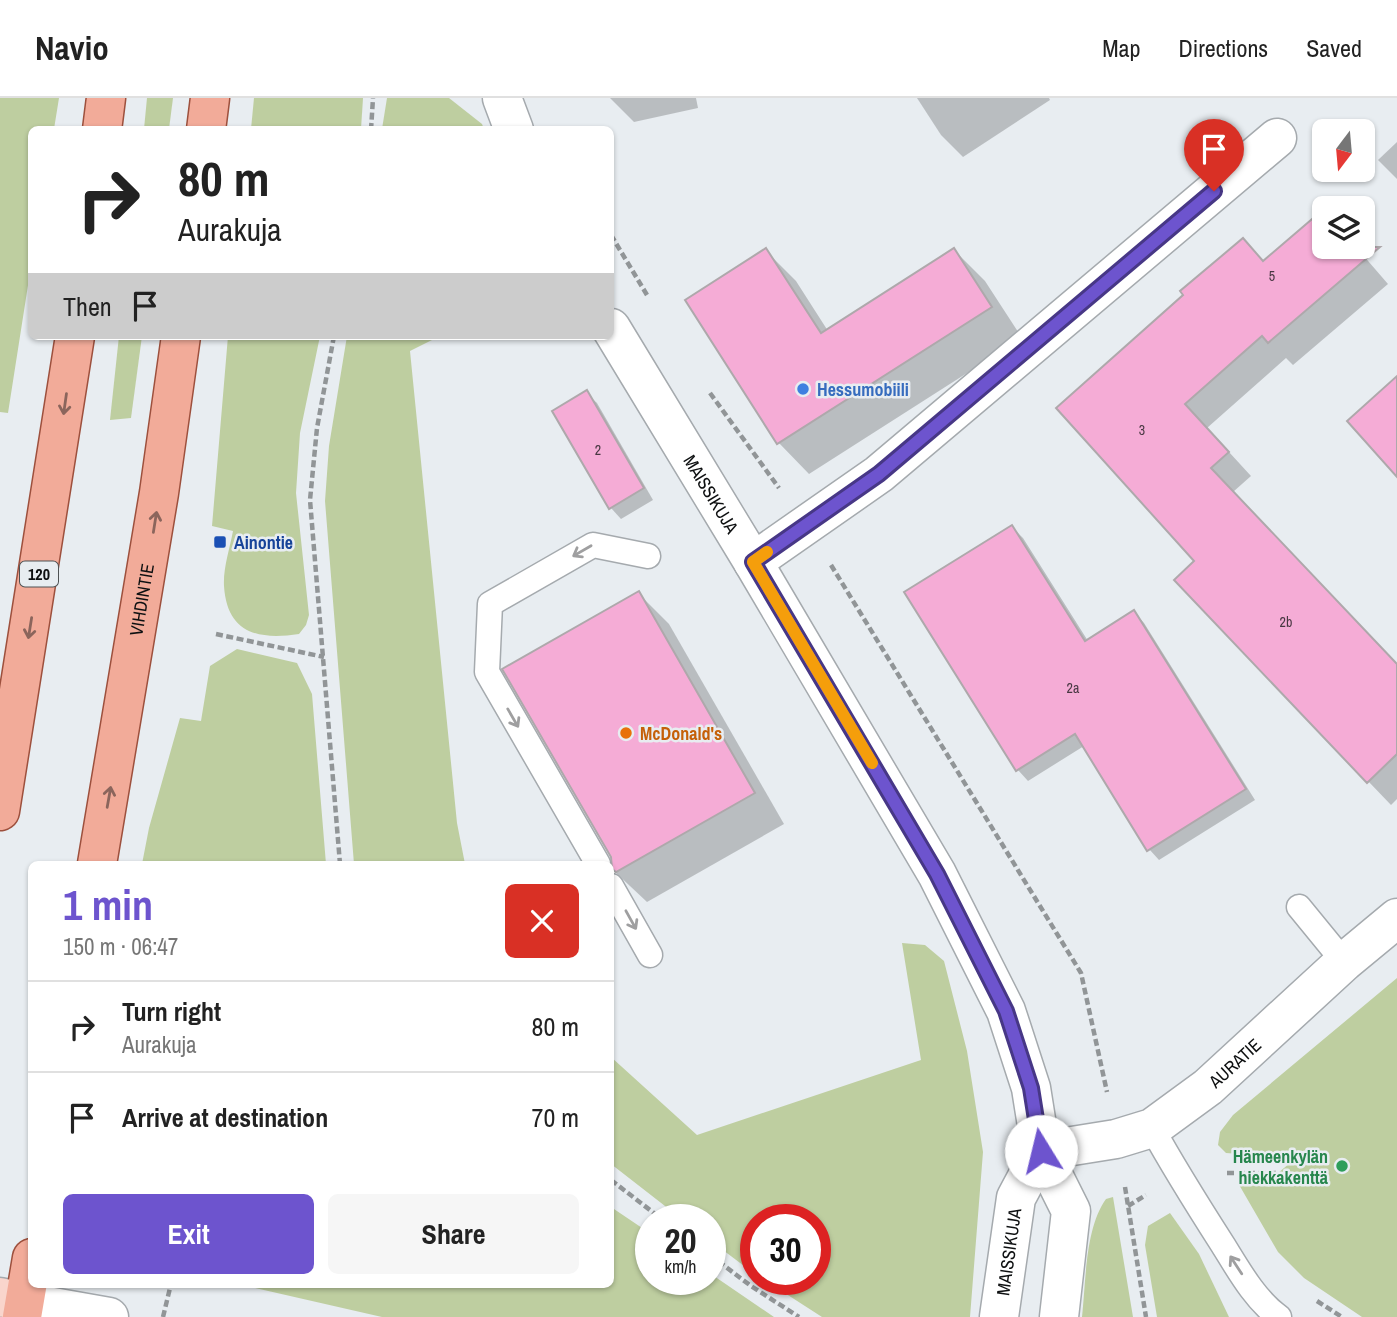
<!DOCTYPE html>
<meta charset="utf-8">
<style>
body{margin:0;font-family:"Archivo Narrow",sans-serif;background:#f6f6f6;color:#222;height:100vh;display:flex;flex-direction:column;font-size:26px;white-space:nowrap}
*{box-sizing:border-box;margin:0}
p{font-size:23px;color:#767676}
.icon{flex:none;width:38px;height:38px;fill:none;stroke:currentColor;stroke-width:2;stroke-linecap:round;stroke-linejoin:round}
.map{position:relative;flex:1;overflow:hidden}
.panel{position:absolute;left:28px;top:763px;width:586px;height:427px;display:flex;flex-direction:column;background:#fff;border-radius:10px;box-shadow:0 2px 5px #0004}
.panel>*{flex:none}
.top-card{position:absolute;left:28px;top:28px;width:586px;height:214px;border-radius:10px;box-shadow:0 2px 5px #0004;background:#fff;color:#222;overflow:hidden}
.needle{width:46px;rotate:196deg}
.buttons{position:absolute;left:1312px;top:21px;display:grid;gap:14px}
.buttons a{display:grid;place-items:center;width:63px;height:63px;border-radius:10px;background:#fff;box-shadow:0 2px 5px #0004;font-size:35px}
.speed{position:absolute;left:635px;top:1106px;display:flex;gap:14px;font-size:35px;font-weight:700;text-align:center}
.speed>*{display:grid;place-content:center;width:91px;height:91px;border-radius:50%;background:#fff;box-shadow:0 2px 5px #0004;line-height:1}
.speed small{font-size:18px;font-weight:400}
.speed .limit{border:10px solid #d22;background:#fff;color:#111}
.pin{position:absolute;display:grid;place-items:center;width:60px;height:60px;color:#fff;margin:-72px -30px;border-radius:50% 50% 50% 0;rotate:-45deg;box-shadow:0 0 7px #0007}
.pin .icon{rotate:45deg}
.me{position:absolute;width:77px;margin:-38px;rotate:351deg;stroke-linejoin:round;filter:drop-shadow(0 0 5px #0008)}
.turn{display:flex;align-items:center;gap:24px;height:147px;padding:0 35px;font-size:32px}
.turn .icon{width:91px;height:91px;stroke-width:2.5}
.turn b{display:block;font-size:49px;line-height:60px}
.then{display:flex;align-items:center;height:66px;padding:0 35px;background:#0003;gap:14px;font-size:26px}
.round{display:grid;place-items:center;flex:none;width:74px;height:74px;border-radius:10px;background:#f6f6f6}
.headline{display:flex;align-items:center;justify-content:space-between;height:119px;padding:0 35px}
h1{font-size:42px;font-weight:800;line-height:52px;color:#6d54ce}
.action{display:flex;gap:14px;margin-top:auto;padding:14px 35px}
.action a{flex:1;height:80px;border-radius:10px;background:#6d54ce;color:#fff;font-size:28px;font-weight:800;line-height:80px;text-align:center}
.action a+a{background:#f6f6f6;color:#222}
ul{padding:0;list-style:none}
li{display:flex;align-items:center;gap:21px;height:91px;padding:0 35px;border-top:2px solid #e0e0e0}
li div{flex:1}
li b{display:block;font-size:26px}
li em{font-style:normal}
header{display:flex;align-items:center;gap:42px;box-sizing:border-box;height:98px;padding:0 35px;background:#fff;border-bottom:2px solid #e0e0e0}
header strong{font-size:33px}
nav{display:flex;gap:38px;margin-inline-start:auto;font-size:24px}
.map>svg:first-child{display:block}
.green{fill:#becea0}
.shadow{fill:#0003}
.building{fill:#f5acd6;stroke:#aea8ab;stroke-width:2}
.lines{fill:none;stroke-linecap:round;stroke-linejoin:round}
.service-casing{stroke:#a5aaae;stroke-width:27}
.minor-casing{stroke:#a5aaae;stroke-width:41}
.tertiary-casing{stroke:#a5aaae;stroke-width:41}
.secondary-casing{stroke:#a5aaae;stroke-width:41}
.primary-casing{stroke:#9d503d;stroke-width:41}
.path{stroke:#919597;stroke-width:4.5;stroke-dasharray:7 3.5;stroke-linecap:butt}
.service{stroke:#fff;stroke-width:24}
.minor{stroke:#fff;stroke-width:38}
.tertiary{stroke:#fff;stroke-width:38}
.secondary{stroke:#f9d5cc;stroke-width:38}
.primary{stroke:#f2ab99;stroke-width:38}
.oneway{stroke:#8b655c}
.oneway2{stroke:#9f9fa0}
.route-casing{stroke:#473786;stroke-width:18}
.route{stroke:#6d54ce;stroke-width:12}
.slow{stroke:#f59e0b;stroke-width:12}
.shop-dot{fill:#3f7fe0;stroke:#e8edf1;stroke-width:2.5}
.transit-dot{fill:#1a4fb4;stroke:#e8edf1;stroke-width:2.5}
.food-dot{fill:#e8710a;stroke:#e8edf1;stroke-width:2.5}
.leisure-dot{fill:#2e9e5b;stroke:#e8edf1;stroke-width:2.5}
.labels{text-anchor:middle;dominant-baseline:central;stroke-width:5;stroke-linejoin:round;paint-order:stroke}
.number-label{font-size:14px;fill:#483742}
.shield{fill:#e8edf1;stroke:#4f5254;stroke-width:2}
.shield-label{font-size:16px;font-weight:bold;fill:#0e1011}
.shop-label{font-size:18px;font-weight:bold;fill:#366cbe;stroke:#e8edf1;text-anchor:start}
.street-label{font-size:18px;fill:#0e1011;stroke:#e8edf1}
.transit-label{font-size:18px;font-weight:bold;fill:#164399;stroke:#e8edf1;text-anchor:start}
.food-label{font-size:18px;font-weight:bold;fill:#c56008;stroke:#e8edf1;text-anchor:start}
.leisure-label{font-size:18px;font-weight:bold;fill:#27864d;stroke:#e8edf1;text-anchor:end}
</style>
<header>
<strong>Navio</strong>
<nav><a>Map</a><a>Directions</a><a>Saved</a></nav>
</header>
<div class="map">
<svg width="1397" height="1219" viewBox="0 0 1397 1219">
<rect width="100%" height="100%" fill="#e8edf1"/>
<g class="green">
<path d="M0,0H59L54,31L32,32L31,168L8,315L0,314Z"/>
<path d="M147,0H173L169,31H144Z"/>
<path d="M254,0H363L361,31H251Z"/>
<path d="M387,0H449L482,26L484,31H382Z"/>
<path d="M119,238H142L131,320L110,322Z"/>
<path d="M228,238H320L300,335L296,395L309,517L306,527L299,536C259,542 227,536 224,488C223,470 230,450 233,433L212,428Z"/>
<path d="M347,238H440L410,253L457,725L465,766H354L325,403L329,348Z"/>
<path d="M237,551L297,565L312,596L326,766H142L149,730L180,620L201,623L210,568Z"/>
<path d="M902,845L925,847L944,863L967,953L983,1054L970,1219H822L763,1181H816V1122H756V1177L711,1143L710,1122H683L611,1066V959L697,1037L921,962Z"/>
<path d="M1397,880V1219H1362L1304,1180L1278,1154L1238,1085L1290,1086L1278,1075L1296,1060L1226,1055L1218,1047L1220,1034L1233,1017Z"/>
<path d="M1113,1099L1133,1219H1082C1086,1184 1085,1130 1106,1101Z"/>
<path d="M611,1109L651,1136V1181H710L711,1176L774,1219H382L242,1187L611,1186Z"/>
<path d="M1170,1115L1199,1156L1229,1219H1157L1145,1147L1148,1128Z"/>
</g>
<g class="shadow">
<path d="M610,0H696L698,10L634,24Z"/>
<path d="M917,0H1049L1050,2L963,59L941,37Z"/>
<path d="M1397,44V81L1378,62Z"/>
<path d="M1243,143L1264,164L1325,149H1356L1388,186L1293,267L1286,260L1207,330L1251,378L1233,394L1397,567V701L1391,707L1368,683L1196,463L1059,310Z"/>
<path d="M954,152L985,183L1022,240L809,376L779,345L687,202L766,153L796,183L828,233Z"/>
<path d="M586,295L597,305L653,402L621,421L611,410L554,314Z"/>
<path d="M1012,429L1023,440L1088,543L1134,514L1144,525L1255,702L1159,762L1149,751L1084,648L1028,683L1018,672Z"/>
<path d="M638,495L669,526L784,726L647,804L614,773Z"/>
</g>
<g class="building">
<path d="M1325,110V149H1380L1268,245L1262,238L1185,306L1229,354L1211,370L1397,566V656L1367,685L1174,482L1194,463L1056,310L1183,197L1180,193L1243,140L1263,163Z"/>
<path d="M766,150L821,235L954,150L992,209L777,346L685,202Z"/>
<path d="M1397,278V379L1347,323Z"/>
<path d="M587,292L644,390L609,411L552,313Z"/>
<path d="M1012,427L1085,543L1134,512L1246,691L1147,753L1075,636L1016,673L904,494Z"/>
<path d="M639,493L755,695L616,774L612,771L611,759L502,571Z"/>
</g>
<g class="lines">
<g class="service-casing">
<g id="service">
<path d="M598,766L487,574L490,506L593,447L648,458"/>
<path d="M611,788L650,857"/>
<path d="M1299,809L1344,864"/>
<path d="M1152,1030C1174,1070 1198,1108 1223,1147C1238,1171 1255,1202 1279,1219"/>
</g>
</g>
<g class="minor-casing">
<g id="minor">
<path d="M502,0L514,32"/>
<path id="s1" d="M611,230L753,464L937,776L1006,913L1031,990L1041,1053L1071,1113L1059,1219"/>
<path d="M753,464L879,376L1277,40"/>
<path id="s2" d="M1041,1053L1116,1041L1152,1030L1208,989L1344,864L1397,820"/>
<path id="s3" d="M999,1219L1016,1100L1041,1053"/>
</g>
</g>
<g class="tertiary-casing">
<path id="tertiary" d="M24,1204L109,1219"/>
</g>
<g class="secondary-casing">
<path id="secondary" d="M0,1199L24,1204"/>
</g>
<g class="primary-casing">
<g id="primary">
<path d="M102,32L106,0"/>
<path d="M206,32L210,0"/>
<path d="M0,713L75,238"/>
<path id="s4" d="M97,766L159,395L181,238"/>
<path d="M22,1219L32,1160"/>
</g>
</g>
<g class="path">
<path d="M371,32L373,0"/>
<path d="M611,137L647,197"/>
<path d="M334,238L317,330L310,402L340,766"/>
<path d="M710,295L779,390"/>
<path d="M831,467L1081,875L1107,994"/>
<path d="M216,536L324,559"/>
<path d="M1227,1075H1278"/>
<path d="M611,1082L663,1122"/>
<path d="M1125,1089L1146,1219"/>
<path d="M1128,1108L1146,1097"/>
<path d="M710,1157L751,1188L799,1219"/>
<path d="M1317,1203L1342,1219"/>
<path d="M163,1219L171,1186"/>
</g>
<use href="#service" class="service"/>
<use href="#minor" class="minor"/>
<use href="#tertiary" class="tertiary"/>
<use href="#secondary" class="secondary"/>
<use href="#primary" class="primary"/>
</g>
<defs><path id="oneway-shaft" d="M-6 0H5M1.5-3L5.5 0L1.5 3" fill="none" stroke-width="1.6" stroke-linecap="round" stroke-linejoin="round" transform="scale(1.75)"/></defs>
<g class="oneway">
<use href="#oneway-shaft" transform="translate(65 306) rotate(98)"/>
<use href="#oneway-shaft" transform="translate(155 424) rotate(-81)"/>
<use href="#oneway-shaft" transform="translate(30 530) rotate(99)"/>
<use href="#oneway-shaft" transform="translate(109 699) rotate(-80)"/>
</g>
<g class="oneway2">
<use href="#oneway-shaft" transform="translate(582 453) rotate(150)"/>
<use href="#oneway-shaft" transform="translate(513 620) rotate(60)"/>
<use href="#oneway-shaft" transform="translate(631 822) rotate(61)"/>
<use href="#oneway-shaft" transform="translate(1236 1167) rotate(-123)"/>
</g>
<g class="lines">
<g class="route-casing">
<path id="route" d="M1041,1053L1031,990L1006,913L937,776L753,464L879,376L1214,93"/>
</g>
<use href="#route" class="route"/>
<path class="slow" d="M767,454L753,464L872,665"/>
</g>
<circle class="shop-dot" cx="803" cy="291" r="7"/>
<rect class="transit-dot" x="213" y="437" width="14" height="14" rx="3.5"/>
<circle class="food-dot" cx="626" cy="635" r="7"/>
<circle class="leisure-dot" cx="1342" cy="1068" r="7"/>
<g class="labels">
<g class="number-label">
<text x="1272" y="178">5</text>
<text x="1142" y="332">3</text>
<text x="598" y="352">2</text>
<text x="1286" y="524">2b</text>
<text x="1073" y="590">2a</text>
</g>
<rect class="shield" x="20" y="463.5" width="38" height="25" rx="5"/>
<g class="shield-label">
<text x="39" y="476">120</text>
</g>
<g class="shop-label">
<text x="817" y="291">Hessumobiili</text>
</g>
<g class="street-label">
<text stroke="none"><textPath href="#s1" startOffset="194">MAISSIKUJA</textPath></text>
<text stroke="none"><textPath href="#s4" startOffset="268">VIHDINTIE</textPath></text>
<text stroke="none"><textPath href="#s2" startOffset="219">AURATIE</textPath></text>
<text stroke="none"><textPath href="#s3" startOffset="66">MAISSIKUJA</textPath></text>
</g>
<g class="transit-label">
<text x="234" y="444">Ainontie</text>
</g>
<g class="food-label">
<text x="640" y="635">McDonald's</text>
</g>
<g class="leisure-label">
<text x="1328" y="1058">Hämeenkylän<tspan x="1328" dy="21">hiekkakenttä</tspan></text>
</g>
</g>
</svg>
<div class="buttons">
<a><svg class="needle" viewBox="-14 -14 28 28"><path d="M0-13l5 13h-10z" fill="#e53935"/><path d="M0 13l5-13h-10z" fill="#767676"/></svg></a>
<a><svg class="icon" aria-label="layers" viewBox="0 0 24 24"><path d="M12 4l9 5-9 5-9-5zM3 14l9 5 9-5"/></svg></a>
</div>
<div class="speed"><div>20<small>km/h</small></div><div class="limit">30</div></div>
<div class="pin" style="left:1214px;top:93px;background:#d93025"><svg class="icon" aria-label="arrive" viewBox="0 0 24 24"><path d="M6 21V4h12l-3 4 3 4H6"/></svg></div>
<svg class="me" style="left:1041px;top:1053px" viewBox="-20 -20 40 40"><circle r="19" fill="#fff"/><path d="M0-13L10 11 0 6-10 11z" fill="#6d54ce"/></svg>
<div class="top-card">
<div class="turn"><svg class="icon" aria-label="right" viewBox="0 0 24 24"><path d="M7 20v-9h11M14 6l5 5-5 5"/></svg><div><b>80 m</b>Aurakuja</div></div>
<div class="then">Then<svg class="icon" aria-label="arrive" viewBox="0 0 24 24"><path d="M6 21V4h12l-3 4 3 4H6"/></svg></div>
</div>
<section class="panel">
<div class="headline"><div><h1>1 min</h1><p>150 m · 06:47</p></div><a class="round" style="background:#d93025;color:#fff"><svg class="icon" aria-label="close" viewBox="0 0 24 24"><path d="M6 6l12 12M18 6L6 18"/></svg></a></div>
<ul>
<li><svg class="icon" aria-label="right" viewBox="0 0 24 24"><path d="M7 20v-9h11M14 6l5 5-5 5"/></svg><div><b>Turn right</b><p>Aurakuja</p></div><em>80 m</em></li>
<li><svg class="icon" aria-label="arrive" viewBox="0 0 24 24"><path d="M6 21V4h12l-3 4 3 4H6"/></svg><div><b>Arrive at destination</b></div><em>70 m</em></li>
</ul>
<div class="action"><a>Exit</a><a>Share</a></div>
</section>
</div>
